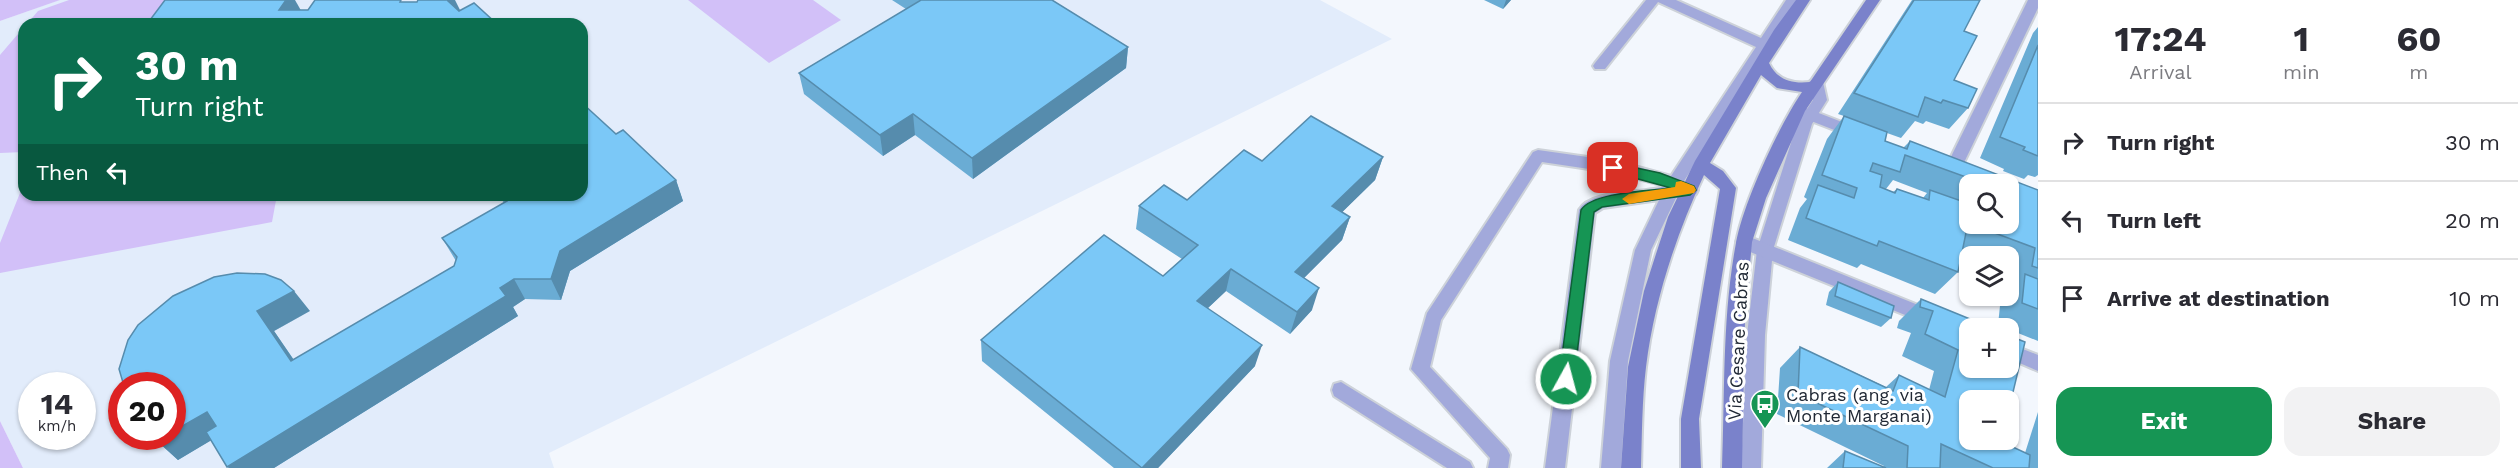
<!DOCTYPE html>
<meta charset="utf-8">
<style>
body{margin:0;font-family:"Work Sans",sans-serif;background:#f2f2f3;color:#2b2b33;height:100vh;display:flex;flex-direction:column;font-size:22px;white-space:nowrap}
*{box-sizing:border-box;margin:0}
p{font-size:20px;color:#7c7c81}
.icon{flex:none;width:33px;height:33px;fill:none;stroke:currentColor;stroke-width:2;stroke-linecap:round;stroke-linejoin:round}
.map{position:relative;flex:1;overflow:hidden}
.side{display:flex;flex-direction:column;background:#fff;width:480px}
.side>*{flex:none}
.banner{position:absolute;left:18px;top:18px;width:570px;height:183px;border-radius:18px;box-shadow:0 2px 4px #0004;background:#0b6e4f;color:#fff;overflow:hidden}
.tools{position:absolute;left:1959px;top:174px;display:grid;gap:12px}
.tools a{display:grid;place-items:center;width:60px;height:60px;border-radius:12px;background:#fff;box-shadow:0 2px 4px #0004;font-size:30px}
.speed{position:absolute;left:18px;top:372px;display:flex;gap:12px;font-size:30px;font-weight:700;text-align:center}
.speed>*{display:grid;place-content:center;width:78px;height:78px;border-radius:50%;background:#fff;box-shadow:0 2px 4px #0004;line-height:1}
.speed small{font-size:15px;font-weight:400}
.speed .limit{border:9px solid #d22;background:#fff;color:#111}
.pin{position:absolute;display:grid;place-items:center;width:51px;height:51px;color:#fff;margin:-26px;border-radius:12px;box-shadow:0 3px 9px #0006}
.me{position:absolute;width:66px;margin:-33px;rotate:7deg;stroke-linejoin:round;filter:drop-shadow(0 0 4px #0008)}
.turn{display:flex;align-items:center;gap:21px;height:126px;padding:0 18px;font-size:27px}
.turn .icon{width:78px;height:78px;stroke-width:2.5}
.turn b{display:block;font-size:42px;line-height:51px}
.then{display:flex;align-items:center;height:57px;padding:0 18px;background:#0003;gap:12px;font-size:22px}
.eta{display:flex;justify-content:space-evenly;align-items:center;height:102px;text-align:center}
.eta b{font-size:36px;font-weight:700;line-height:42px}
.cta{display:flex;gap:12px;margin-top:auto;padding:12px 18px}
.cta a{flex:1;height:69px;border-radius:18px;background:#169554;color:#fff;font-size:24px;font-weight:700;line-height:69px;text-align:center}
.cta a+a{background:#f2f2f3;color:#2b2b33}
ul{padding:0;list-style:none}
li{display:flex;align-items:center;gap:18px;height:78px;padding:0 18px;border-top:2px solid #e1e1e2}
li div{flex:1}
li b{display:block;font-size:22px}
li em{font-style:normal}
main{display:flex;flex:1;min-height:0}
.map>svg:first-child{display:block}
.built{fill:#e2ecfb;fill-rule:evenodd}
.green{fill:#d2c0f8}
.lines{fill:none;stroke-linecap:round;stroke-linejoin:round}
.service-casing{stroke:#cdd2d9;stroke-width:4}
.minor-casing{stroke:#cdd2d9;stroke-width:4}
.secondary-casing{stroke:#cdd2d9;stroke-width:4}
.service{fill:#a2a9db;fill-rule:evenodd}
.minor{fill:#a2a9db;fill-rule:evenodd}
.secondary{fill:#7a82cb;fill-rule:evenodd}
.wall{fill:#6aacd4;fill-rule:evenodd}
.shaded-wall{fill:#568cad}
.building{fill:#7bc8f7;stroke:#568cad;stroke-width:1.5;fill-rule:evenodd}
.route{fill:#169554;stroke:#0e6137;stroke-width:1.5}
.slow{fill:#f59e0b}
.labels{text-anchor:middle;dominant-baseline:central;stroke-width:6;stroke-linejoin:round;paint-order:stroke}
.street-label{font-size:18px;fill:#212935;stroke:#fff}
.poi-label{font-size:18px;fill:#212935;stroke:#fff;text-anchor:start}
</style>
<main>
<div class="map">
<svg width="2038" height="468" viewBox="0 0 2038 468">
<rect width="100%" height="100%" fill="#f3f7fd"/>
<path class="built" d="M59,0H1320L1392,39L549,453L554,468H23L0,421V21ZM24,24H582V195H24ZM32,386H82V436H32ZM122,386H172V436H122Z"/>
<g class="green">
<path d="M0,0H60L0,21Z"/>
<path d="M69,0H165L147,24H27L38,11Z"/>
<path d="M688,0H813L841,20L769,63Z"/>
<path d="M24,27V152L0,153V55Z"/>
<path d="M22,188H24V195H277L272,222L0,273V243Z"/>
<path d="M0,421L23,468H0Z"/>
</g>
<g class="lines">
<g class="service-casing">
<g id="service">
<path d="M1646,0H1676L1761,38L1786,0H1800L1772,43L1778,48L1776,51L1767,52L1684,181L1696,186L1698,190L1696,194L1676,198L1651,250L1628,361L1621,468H1601L1610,361L1635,250L1659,200L1603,208L1595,213L1565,468H1545L1579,210C1590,189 1645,194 1665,186L1616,173L1542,162L1441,320L1430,367L1507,449L1510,455L1508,468H1488L1490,458L1411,369L1427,313L1533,152L1538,150L1616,161L1671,176L1756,47L1658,2L1605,69H1595L1593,66L1595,63Z"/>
<path d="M1816,77L1823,82L1827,100L1812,124L1773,250L1765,335L1761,468H1741L1747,335L1757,250L1797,124L1813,100L1809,82Z"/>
<path d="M1341,382L1470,462L1473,468H1447L1334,396L1332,390L1334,384Z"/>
</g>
</g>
<g class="minor-casing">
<g id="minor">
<path d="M2028,0H2038V8L1960,171L1958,175H1946L1944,171Z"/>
<path d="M1798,105L1860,129L1863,133L1860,137L1855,138L1793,114L1791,110Z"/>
<path d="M1744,236L1750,237L1975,328H1970V341L1964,339L1738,247L1736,242L1738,237Z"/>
<path d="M2008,343L2038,355V371L2008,358Z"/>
</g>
</g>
<g class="secondary-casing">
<path id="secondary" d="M1796,0H1810L1769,63C1777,80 1792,84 1810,82L1866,0H1880L1805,111L1766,198L1752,242L1745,319L1742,468H1722C1725,394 1722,317 1736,243C1743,203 1779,126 1802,92L1777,88L1761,75L1710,163L1723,171L1736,188L1699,419L1701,468H1681V419L1720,189L1704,175C1676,235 1654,301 1646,367C1642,400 1642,435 1641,468H1621L1628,367L1644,291L1668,217L1695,161L1774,30Z"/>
</g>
<use href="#service" class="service"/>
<use href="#minor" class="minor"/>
<use href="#secondary" class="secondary"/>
</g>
<g class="wall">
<path d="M892,0H1052L1128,47L1126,68L973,179L915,135L883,156L804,94L799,73L906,9Z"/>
<path d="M1484,0H1511L1503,9Z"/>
<path d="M1912,0H1980L1964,31L1954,80L1968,108L1949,129L1926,121L1923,124L1915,121L1901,138L1887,133L1885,141L1903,148L1910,141L2038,190V341L1998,325L2001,296H2008V289H2009L2008,285L2011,270L2008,269V256H1975L1962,252L1958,272L1935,294L1861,264L1857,268L1788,240L1800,208L1807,199L1804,197L1827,139L1844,116L1838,114ZM1893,180L1927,193L1923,198L1897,189L1893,192L1886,189ZM1970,184H2008L1970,224Z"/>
<path d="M2038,27V175L2035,177L2028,175L2024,179L2003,171L2004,169L1980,158L2033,33Z"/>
<path d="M616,134L676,180L683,201L570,271L561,300L525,299L513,307L518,316L274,468H229L211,440L178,460L157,441L172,386L310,311L274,331L294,360L454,266L456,261L442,238L504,203L499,195H582Z"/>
<path d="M1383,157L1375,180L1342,212L1350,217L1342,240L1304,278L1312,310L1290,334L1226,291L1208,308L1255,366L1158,468H1114L982,361L981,340L1163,276L1182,259L1136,229L1139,206L1187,200Z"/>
<path d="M1838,282L1891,318L1881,327L1826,305L1829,292Z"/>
<path d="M1921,299L1992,328L2002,442L2025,453L2038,412V468H1827L1845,451L1884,467V466L1777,414L1780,368L1800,347L1886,387L1899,375L1929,390L1934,371L1902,356L1911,333L1897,328L1899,321Z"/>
</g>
<g class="shaded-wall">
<path d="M286,0H295L303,14L279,10Z"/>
<path d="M449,0H455L462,14L448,1Z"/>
<path d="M1506,0H1511L1503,9Z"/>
<path d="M1128,47L1126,68L973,179L972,158Z"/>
<path d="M913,114L915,135L883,156L880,135Z"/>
<path d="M1383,157L1375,180L1325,229L1332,206Z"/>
<path d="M676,180L683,201L570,271L561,300L551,279L560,251Z"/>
<path d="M1350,217L1342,240L1288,294L1295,272Z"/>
<path d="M1231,269L1226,291L1193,322L1197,301Z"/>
<path d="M514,279L525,299L513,307L518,316L274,468H229L227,467Z"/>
<path d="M1319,288L1312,310L1290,334L1297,312Z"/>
<path d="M294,291L310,311L274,331L308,381L291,361L257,311Z"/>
<path d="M1262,345L1255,366L1158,468H1142Z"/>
<path d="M145,375L156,386H125Z"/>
<path d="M207,412L227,431L178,460L157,441L165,436H172V432Z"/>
</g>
<g class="building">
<path d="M165,0H286L279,10H308L315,0H401L400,2H417L418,0H449L448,1L459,11L474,3L497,24H147Z"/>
<path d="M921,0H1052L1128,47L972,158L913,114L880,135L799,73Z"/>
<path d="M1914,0H1980L1964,31L1977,36L1954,80L1977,89L1968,108L1943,100L1941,103L1925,97L1918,117L1854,93Z"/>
<path d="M2038,45V156L2023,150L2025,147L2000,137Z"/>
<path d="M582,103L616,134L623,130L676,180L560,251L551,279H514L500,288L506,296L227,467L206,432L216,426L207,412L172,432V386H150L145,375L124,386L119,369L128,340L138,325L173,296L214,277L237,273L265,274L281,280L294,291L257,311L291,361L454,266L457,257L442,238L507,201L502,195H582Z"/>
<path d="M1311,116L1383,157L1332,206L1350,217L1295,272L1319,288L1297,312L1231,269L1197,301L1262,345L1142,468L981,340L1104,235L1163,276L1198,245L1139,206L1164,185L1187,200L1244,150L1262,161Z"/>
<path d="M1844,116L1887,132L1885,141L1907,149L1910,141L2038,190V268L2032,266L2035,248L1968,223L1958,272L1879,241L1877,246L1806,218L1818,185L1854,198L1857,188L1822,175ZM1905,155L1977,181V184H2008V224H1970V204L1930,190L1929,200L1897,189L1895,193L1880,187L1882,175L1870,171L1873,163L1900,172Z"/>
<path d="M2025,274L2038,279V309L2022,303Z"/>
<path d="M1838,282L1894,306L1891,318L1835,296Z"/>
<path d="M1921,299L1992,328H1970V368H2008V335L2025,342L2008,413V400H1970V440H2002V442L2030,455L2029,468H1993L1941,444L1940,468H1907L1908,446L1798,394L1800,347L1893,391L1899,375L1945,397L1958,350L1925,334L1933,311L1920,307Z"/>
<path d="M154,436H165L157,441Z"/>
<path d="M1845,451L1886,468H1843Z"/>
</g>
<path class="route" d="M1613,163L1660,173L1694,186L1696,190L1690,195L1602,207L1594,212L1574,379L1571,384L1566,386L1561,384L1559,379L1581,210C1592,192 1650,191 1671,188L1609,171L1607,168Z"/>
<path class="slow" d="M1681,181L1694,186L1696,190L1694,193L1629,204L1622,199L1629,194L1675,187L1676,182Z"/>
<defs>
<g id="bus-pin" transform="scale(1.5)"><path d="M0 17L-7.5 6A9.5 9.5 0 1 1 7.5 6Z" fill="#169554" stroke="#fff"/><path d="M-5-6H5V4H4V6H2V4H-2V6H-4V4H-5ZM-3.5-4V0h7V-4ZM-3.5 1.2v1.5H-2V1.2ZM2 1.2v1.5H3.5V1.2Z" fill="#fff"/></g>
</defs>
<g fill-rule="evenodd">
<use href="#bus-pin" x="1765" y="404"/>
</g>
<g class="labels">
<g class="street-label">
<text transform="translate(1738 341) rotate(-87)">Via Cesare Cabras</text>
</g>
<g class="poi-label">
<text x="1786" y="394">Cabras (ang. via<tspan x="1786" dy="21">Monte Marganai)</tspan></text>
</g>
</g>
</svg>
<div class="tools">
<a><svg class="icon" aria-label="search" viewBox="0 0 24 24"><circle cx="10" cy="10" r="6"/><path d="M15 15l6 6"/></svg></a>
<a><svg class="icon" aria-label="layers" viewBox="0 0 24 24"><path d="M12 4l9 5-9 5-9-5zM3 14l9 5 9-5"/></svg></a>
<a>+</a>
<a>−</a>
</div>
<div class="speed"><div>14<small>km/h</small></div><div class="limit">20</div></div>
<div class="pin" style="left:1613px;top:168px;background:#d93025"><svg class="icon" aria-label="arrive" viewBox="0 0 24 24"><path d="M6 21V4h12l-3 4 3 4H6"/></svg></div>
<svg class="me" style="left:1566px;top:379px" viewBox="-20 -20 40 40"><circle r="17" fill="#169554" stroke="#fff" stroke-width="3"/><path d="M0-11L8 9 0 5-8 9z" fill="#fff"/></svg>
<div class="banner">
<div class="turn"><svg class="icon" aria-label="right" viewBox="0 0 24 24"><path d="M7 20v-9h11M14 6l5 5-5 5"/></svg><div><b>30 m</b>Turn right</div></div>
<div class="then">Then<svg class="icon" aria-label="left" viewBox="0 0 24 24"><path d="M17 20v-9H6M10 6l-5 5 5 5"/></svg></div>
</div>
</div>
<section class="side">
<div class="eta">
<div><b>17:24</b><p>Arrival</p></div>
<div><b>1</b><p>min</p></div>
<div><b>60</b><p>m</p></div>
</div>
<ul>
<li><svg class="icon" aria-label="right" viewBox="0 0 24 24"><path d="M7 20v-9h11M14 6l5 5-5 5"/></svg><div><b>Turn right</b></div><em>30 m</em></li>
<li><svg class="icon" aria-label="left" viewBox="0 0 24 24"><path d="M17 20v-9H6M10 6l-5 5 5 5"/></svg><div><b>Turn left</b></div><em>20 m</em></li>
<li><svg class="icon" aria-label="arrive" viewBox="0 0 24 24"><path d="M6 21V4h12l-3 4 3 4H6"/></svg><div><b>Arrive at destination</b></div><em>10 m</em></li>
</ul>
<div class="cta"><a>Exit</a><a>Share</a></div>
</section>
</main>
